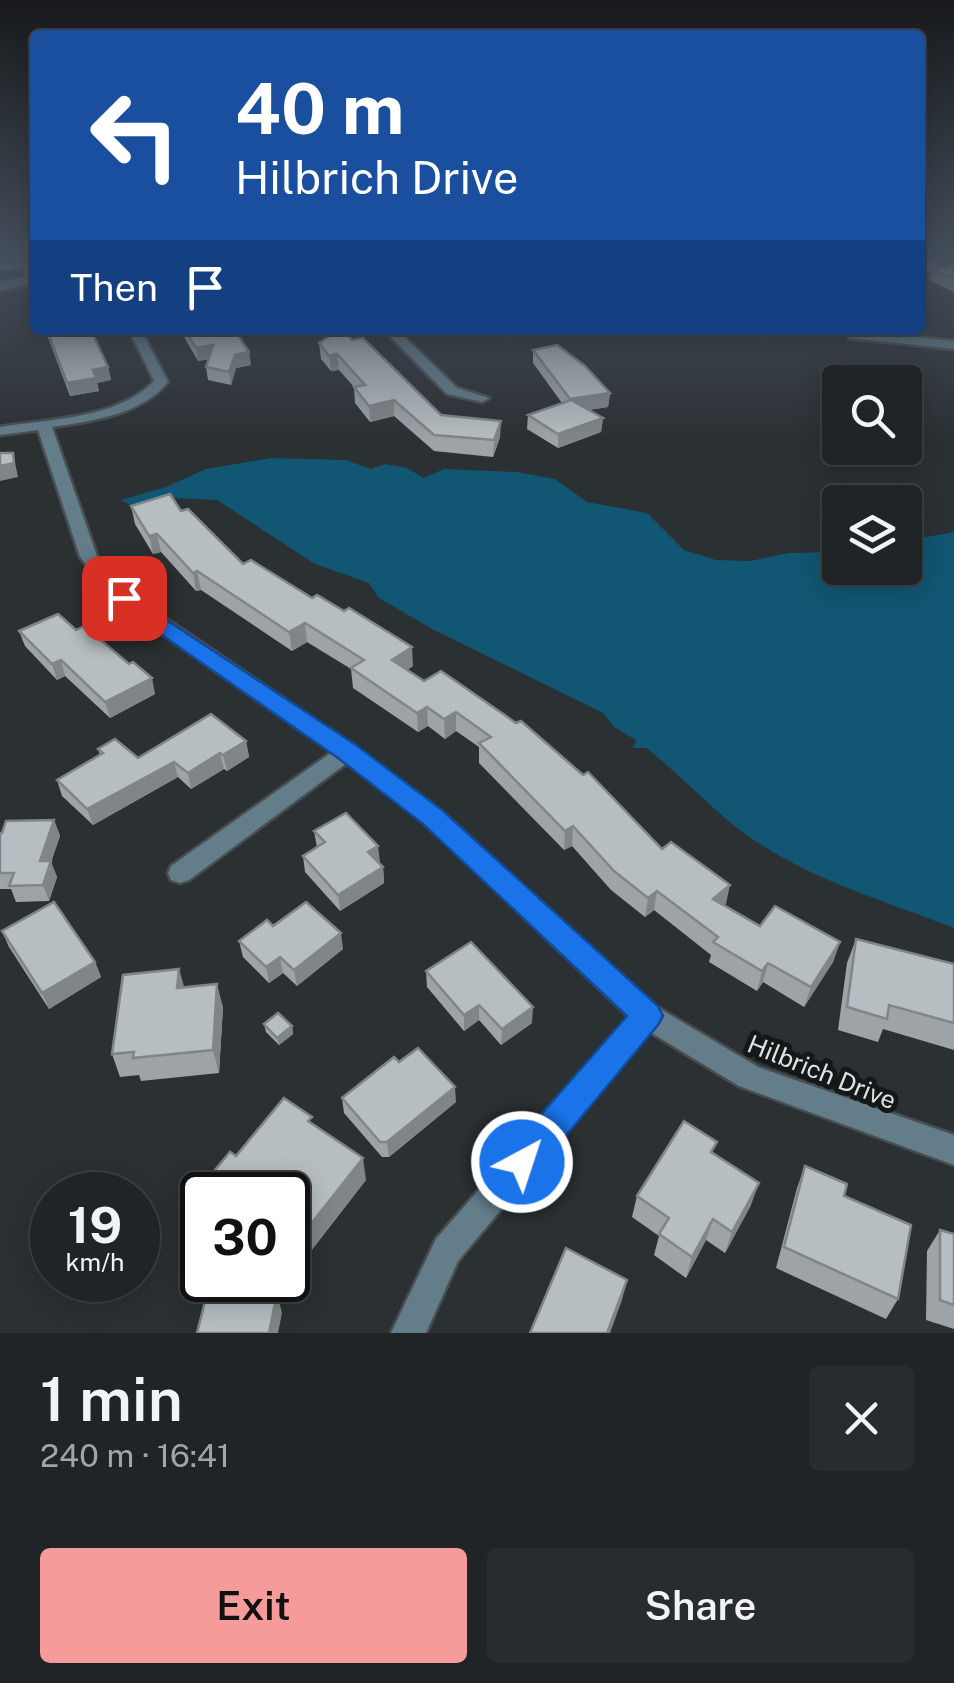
<!DOCTYPE html>
<meta charset="utf-8">
<style>
body{margin:0;font-family:"Public Sans",sans-serif;background:#282c2e;color:#f1f3f6;height:100vh;display:flex;flex-direction:column;font-size:38px;white-space:nowrap}
*{box-sizing:border-box;margin:0}
p{font-size:32px;color:#a2a4a7}
.icon{flex:none;width:55px;height:55px;fill:none;stroke:currentColor;stroke-width:2;stroke-linecap:round;stroke-linejoin:round}
.map{position:relative;height:1333px;overflow:hidden}
.sheet{display:flex;flex-direction:column;background:#202426;flex:1}
.sheet>*{flex:none}
.banner{position:absolute;left:30px;top:30px;width:895px;height:305px;border-radius:10px;box-shadow:0 5px 25px #0003,0 0 0 2px #3d4143;background:#1a4fa0;color:#fff;overflow:hidden}
.buttons{position:absolute;left:822px;top:365px;display:grid;gap:20px}
.buttons a{display:grid;place-items:center;width:100px;height:100px;border-radius:10px;background:#202426;box-shadow:0 5px 25px #0003,0 0 0 2px #3d4143;font-size:50px}
.speed{position:absolute;left:30px;top:1172px;display:flex;gap:20px;font-size:50px;font-weight:700;text-align:center}
.speed>*{display:grid;place-content:center;width:130px;height:130px;border-radius:50%;background:#202426;box-shadow:0 5px 25px #0003,0 0 0 2px #3d4143;line-height:1}
.speed small{font-size:25px;font-weight:400}
.speed .limit{border:5px solid #111;border-radius:15px;background:#fff;color:#111}
.pin{position:absolute;display:grid;place-items:center;width:85px;height:85px;color:#fff;margin:-42px;border-radius:20px;box-shadow:0 5px 15px #0006}
.me{position:absolute;width:110px;margin:-55px;rotate:40deg;stroke-linejoin:round;filter:drop-shadow(0 0 8px #0008)}
.turn{display:flex;align-items:center;gap:35px;height:210px;padding:0 40px;font-size:45px}
.turn .icon{width:130px;height:130px;stroke-width:2.5}
.turn b{display:block;font-size:70px;line-height:85px}
.then{display:flex;align-items:center;height:95px;padding:0 40px;background:#0003;gap:20px;font-size:38px}
.round{display:grid;place-items:center;flex:none;width:105px;height:105px;border-radius:10px;background:#282c2e}
.headline{display:flex;align-items:center;justify-content:space-between;height:170px;padding:0 40px}
h1{font-size:60px;font-weight:600;line-height:75px}
.primary-button{display:flex;gap:20px;margin-top:auto;padding:20px 40px}
.primary-button a{flex:1;height:115px;border-radius:10px;background:#f59b9a;color:#111;font-size:40px;font-weight:600;line-height:115px;text-align:center}
.primary-button a+a{background:#282c2e;color:#f1f3f6}
.map>svg:first-child{display:block}
.water{fill:#115672}
.lines{fill:none;stroke-linecap:round;stroke-linejoin:round}
.street-casing{stroke:#484d4f;stroke-width:5}
.street{fill:#647d8a;fill-rule:evenodd}
.wall{fill:#9da3a6}
.shaded-wall{fill:#808587}
.building{fill:#b7bec1;stroke:#808587;stroke-width:2.5}
.route{fill:#1a73e8;stroke:#114b97;stroke-width:2.5}
.labels{text-anchor:middle;dominant-baseline:central;stroke-width:10;stroke-linejoin:round;paint-order:stroke}
.street-label{font-size:25px;fill:#e0e3e5;stroke:#151819}
</style>
<div class="map">
<svg width="954" height="1333" viewBox="0 0 954 1333">
<rect width="100%" height="100%" fill="#2b3033"/>
<path class="water" d="M271,458L346,460L371,469L385,464L407,468L424,478L444,469L516,472L555,479L587,502L647,513L684,550L716,560L750,561L789,553L840,552V568H905V541L954,532V928C885,901 813,881 751,838C713,812 683,776 646,748H633L636,740L614,727L603,713L434,630L379,598L369,583L315,564L217,500L175,498L130,505L121,500L166,487L206,469Z"/>
<g class="lines">
<g class="street-casing">
<g id="street">
<path d="M35,276V284L0,290V282Z"/>
<path d="M129,330H141L168,382C141,415 92,421 52,427L97,556L130,594L355,747L441,811L657,1007L758,1067L954,1135V1165L739,1086L650,1032L458,1261L426,1333H391L436,1239L629,1017L425,823L347,763L189,880L180,883L171,880L168,873L171,866L332,752L116,602L80,557L38,430L0,435V427C48,419 118,419 154,381Z"/>
<path d="M384,330H397L457,388L489,398L482,402L447,394Z"/>
<path d="M854,331L954,341V349L849,338V332Z"/>
</g>
</g>
<use href="#street" class="street"/>
</g>
<g class="wall">
<path d="M920,255H944L938,267L954,264V292L929,280L932,272L920,267Z"/>
<path d="M45,330H91L108,367L111,380L97,383L99,391L70,396Z"/>
<path d="M180,330H219L222,335L249,352L251,365L236,368L231,385L208,380L206,367L209,359L198,361Z"/>
<path d="M352,340L441,415L500,437L493,457L434,451L394,416L370,422L355,403L354,387L339,370L331,371L321,359L319,343Z"/>
<path d="M533,350L610,393L608,407L588,410L603,418L601,432L558,448L527,429L528,415L562,403L533,363Z"/>
<path d="M131,506L181,511L243,564L413,666L407,670L662,849L726,904L724,905L760,926L840,942L833,962L804,1007L763,982L757,991L709,962L711,955L654,910L645,917L611,890L572,846L564,850L479,763V747L456,731L445,739L428,726L418,732L353,688L351,669L307,642L292,651L201,590L196,591L161,552L153,554L135,524Z"/>
<path d="M76,630L155,694L110,718L65,676L57,680L25,646L19,631Z"/>
<path d="M246,741L249,757L227,771L224,769L191,789L178,777L93,825L62,796L57,780L100,755L98,749L138,758Z"/>
<path d="M54,820L60,836L51,862L57,877L49,901L16,902L11,889H0V833Z"/>
<path d="M314,831L378,846V863L383,867L384,883L340,911L305,872L303,856L317,847Z"/>
<path d="M273,926L343,949L297,986L283,973L269,983L243,957L239,941Z"/>
<path d="M2,931L95,962L101,977L49,1009L9,947Z"/>
<path d="M856,939L954,964V1050L883,1029L878,1042L838,1030L847,963Z"/>
<path d="M426,971L532,1023L501,1045L479,1020L464,1031L427,987Z"/>
<path d="M184,987L223,1007L219,1073L141,1081L139,1075L120,1077L112,1054Z"/>
<path d="M264,1024L292,1026L293,1034L279,1045L266,1032Z"/>
<path d="M399,1062L456,1102L389,1157H382L344,1113L342,1098Z"/>
<path d="M313,1124L366,1180L283,1287L274,1280H288V1195H202V1226L197,1222L190,1200L236,1156Z"/>
<path d="M714,1154L751,1205L725,1253L706,1240L686,1278L654,1255L659,1236L632,1217L637,1196Z"/>
<path d="M805,1166L844,1196L898,1299L886,1319L776,1268L797,1188Z"/>
<path d="M940,1230L954,1234V1329L926,1320L927,1251Z"/>
</g>
<g class="shaded-wall">
<path d="M18,256L21,268L0,271V259Z"/>
<path d="M34,262L35,273L24,274L21,263Z"/>
<path d="M213,345L215,358L198,361L196,348Z"/>
<path d="M249,352L251,365L236,368L231,385L229,372L235,355Z"/>
<path d="M337,354L339,370L331,371L329,356Z"/>
<path d="M108,367L111,380L97,383L99,391L70,396L67,383L93,370Z"/>
<path d="M610,393L608,407L569,413L570,399Z"/>
<path d="M394,400V416L370,422L369,406Z"/>
<path d="M603,418L601,432L558,448V434Z"/>
<path d="M501,421L500,437L493,457L494,440Z"/>
<path d="M13,453L18,477L0,481V466Z"/>
<path d="M157,534L161,552L153,554L149,536Z"/>
<path d="M197,571L201,590L196,591L193,573Z"/>
<path d="M305,623L307,642L292,651L289,632Z"/>
<path d="M412,647L413,666L393,679L392,660Z"/>
<path d="M61,660L65,676L57,680L52,664Z"/>
<path d="M152,678L155,694L110,718L105,702Z"/>
<path d="M427,707L428,726L418,732L417,713Z"/>
<path d="M456,712V731L445,739L444,719Z"/>
<path d="M246,741L249,757L227,771L223,755Z"/>
<path d="M220,753L224,769L191,789L188,773Z"/>
<path d="M174,762L178,777L93,825L87,809Z"/>
<path d="M54,820L60,836L51,862L57,877L49,901L43,885L40,861Z"/>
<path d="M573,826L572,846L564,850L565,831Z"/>
<path d="M378,846L380,862L369,868L368,852Z"/>
<path d="M383,867L384,883L340,911L338,895Z"/>
<path d="M730,885L726,904L709,919L713,899Z"/>
<path d="M657,891L654,910L645,917L648,898Z"/>
<path d="M341,933L343,949L297,986L294,970Z"/>
<path d="M840,942L833,962L804,1007L811,987Z"/>
<path d="M280,957L283,973L269,983L266,967Z"/>
<path d="M95,962L101,977L49,1009L42,993Z"/>
<path d="M768,963L763,982L757,991L762,971Z"/>
<path d="M179,969L186,993L177,988Z"/>
<path d="M217,984L223,1007L219,1073L213,1050Z"/>
<path d="M479,1005V1020L464,1031V1015Z"/>
<path d="M533,1007L532,1023L501,1045L502,1029Z"/>
<path d="M292,1026L293,1034L279,1045L277,1038Z"/>
<path d="M455,1087L456,1102L389,1157L387,1142Z"/>
<path d="M363,1158L366,1180L283,1287L281,1280H288V1253Z"/>
<path d="M759,1183L751,1205L725,1253L732,1232Z"/>
<path d="M713,1219L706,1240L686,1278L692,1257Z"/>
<path d="M627,1280L622,1300L610,1333H607Z"/>
<path d="M277,1293L282,1313L278,1333H269Z"/>
</g>
<g class="building">
<path d="M0,255H35V300L26,277L35,275L34,262L21,263L18,256L0,259Z"/>
<path d="M921,255H942L938,263Z"/>
<path d="M954,264V279L933,269Z"/>
<path d="M47,330H91L108,367L93,370L96,378L67,383Z"/>
<path d="M185,330H219L222,335L236,332L249,352L235,355L229,372L206,367L213,345L196,348Z"/>
<path d="M345,332L352,340L363,338L441,415L501,421L494,440L434,435L394,400L369,406L354,387L365,385L337,354L329,356L319,343L331,335Z"/>
<path d="M557,345L585,366L610,393L570,399L533,350Z"/>
<path d="M571,400L603,418L558,434L528,415Z"/>
<path d="M0,453H13L14,463L0,466Z"/>
<path d="M170,494L181,511L188,509L243,564L251,560L312,598L317,595L344,611L349,608L412,647L392,660L424,681L441,671L516,723L521,721L583,775L588,772L662,849L671,842L730,885L713,899L760,926L775,906L840,942L811,987L768,963L762,971L713,942L718,937L657,891L648,898L614,871L573,826L565,831L479,743L491,737L456,712L444,719L427,707L417,713L351,668L364,660L305,623L289,632L197,571L193,573L157,534L149,536L131,506Z"/>
<path d="M58,614L76,630L84,626L129,664L133,662L152,678L105,702L61,660L52,664L19,631Z"/>
<path d="M211,714L246,741L223,755L220,753L188,773L174,762L87,809L57,780L103,753L98,749L115,739L138,758Z"/>
<path d="M346,813L378,846L368,852L383,867L338,895L303,856L325,842L314,831Z"/>
<path d="M54,820L40,861H51L43,885L9,886L14,873H0V833H2L6,821Z"/>
<path d="M54,902L95,962L42,993L2,931Z"/>
<path d="M306,902L341,933L294,970L280,957L266,967L239,941L267,920L273,926Z"/>
<path d="M856,939L954,964V1023L889,1005L887,1019L847,1007Z"/>
<path d="M471,942L533,1007L502,1029L479,1005L464,1015L426,971Z"/>
<path d="M179,969L177,988L217,984L213,1050L133,1058L134,1052L112,1054L123,975Z"/>
<path d="M278,1013L292,1026L277,1038L264,1024Z"/>
<path d="M418,1048L455,1087L387,1142H380L342,1098L394,1057L399,1062Z"/>
<path d="M284,1098L312,1117L308,1121L363,1158L288,1253V1195H202V1210L190,1200L230,1152L236,1156Z"/>
<path d="M684,1121L717,1142L711,1152L759,1183L732,1232L713,1219L692,1257L659,1234L669,1218L637,1196Z"/>
<path d="M805,1166L847,1184L844,1196L911,1225L898,1299L784,1247Z"/>
<path d="M940,1230L954,1234V1305L940,1300Z"/>
<path d="M566,1248L627,1280L607,1333H530Z"/>
<path d="M209,1286L277,1293L269,1333H197Z"/>
</g>
<linearGradient id="sky" x2="0" y2="1"><stop stop-color="#181a1c"/><stop offset="0.58" stop-color="#444e5b"/><stop offset="1" stop-color="#444e5b" stop-opacity="0"/></linearGradient>
<rect width="954" height="441" fill="url(#sky)"/>
<path class="route" d="M124,592L356,745L442,810L658,1006L663,1016L658,1025L534,1174L522,1179L510,1174L505,1162L510,1150L627,1016L423,824L338,758L116,603L113,598Z"/>
<g class="labels">
<g class="street-label">
<text transform="translate(822 1072) rotate(22)">Hilbrich Drive</text>
</g>
</g>
</svg>
<div class="buttons">
<a><svg class="icon" aria-label="search" viewBox="0 0 24 24"><circle cx="10" cy="10" r="6"/><path d="M15 15l6 6"/></svg></a>
<a><svg class="icon" aria-label="layers" viewBox="0 0 24 24"><path d="M12 4l9 5-9 5-9-5zM3 14l9 5 9-5"/></svg></a>
</div>
<div class="speed"><div>19<small>km/h</small></div><div class="limit">30</div></div>
<div class="pin" style="left:124px;top:598px;background:#d93025"><svg class="icon" aria-label="arrive" viewBox="0 0 24 24"><path d="M6 21V4h12l-3 4 3 4H6"/></svg></div>
<svg class="me" style="left:522px;top:1162px" viewBox="-20 -20 40 40"><circle r="17" fill="#1a73e8" stroke="#fff" stroke-width="3"/><path d="M0-11L8 9 0 5-8 9z" fill="#fff"/></svg>
<div class="banner">
<div class="turn"><svg class="icon" aria-label="left" viewBox="0 0 24 24"><path d="M17 20v-9H6M10 6l-5 5 5 5"/></svg><div><b>40 m</b>Hilbrich Drive</div></div>
<div class="then">Then<svg class="icon" aria-label="arrive" viewBox="0 0 24 24"><path d="M6 21V4h12l-3 4 3 4H6"/></svg></div>
</div>
</div>
<section class="sheet">
<div class="headline"><div><h1>1 min</h1><p>240 m · 16:41</p></div><a class="round"><svg class="icon" aria-label="close" viewBox="0 0 24 24"><path d="M6 6l12 12M18 6L6 18"/></svg></a></div>
<div class="primary-button"><a>Exit</a><a>Share</a></div>
</section>
